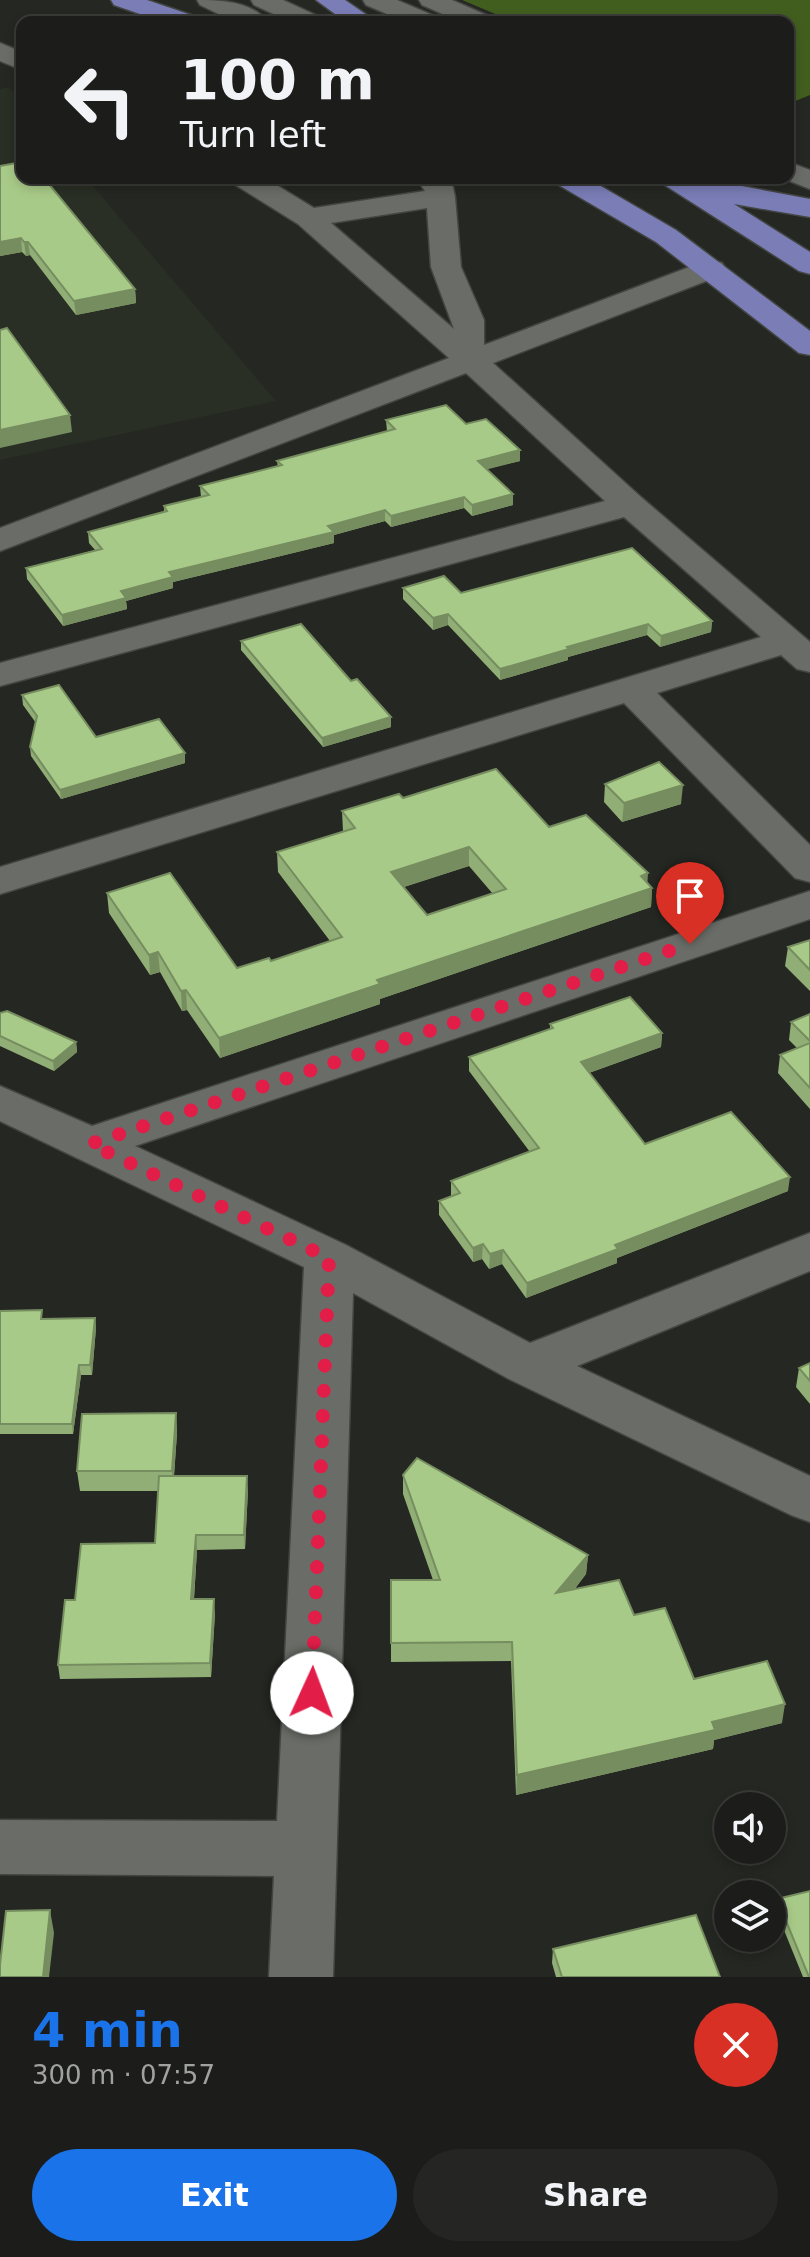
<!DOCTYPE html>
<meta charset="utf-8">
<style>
body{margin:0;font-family:"DejaVu Sans",sans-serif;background:#252623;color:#f1f3f6;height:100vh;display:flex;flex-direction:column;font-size:30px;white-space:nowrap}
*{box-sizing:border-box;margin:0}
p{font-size:26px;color:#a0a2a2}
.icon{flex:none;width:44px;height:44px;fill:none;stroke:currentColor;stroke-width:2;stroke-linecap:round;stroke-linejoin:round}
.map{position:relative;height:1977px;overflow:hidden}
.details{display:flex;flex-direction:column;background:#1c1d1a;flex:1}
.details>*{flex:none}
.top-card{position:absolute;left:16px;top:16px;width:778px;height:168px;border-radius:16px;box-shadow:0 4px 12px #0003,0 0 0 2px #3a3b39;background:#1c1d1a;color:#f1f3f6;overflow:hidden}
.fabs{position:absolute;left:714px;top:1792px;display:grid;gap:16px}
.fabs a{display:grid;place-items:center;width:72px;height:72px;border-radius:50%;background:#1c1d1a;box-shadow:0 4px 12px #0003,0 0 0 2px #3a3b39;font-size:40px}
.pin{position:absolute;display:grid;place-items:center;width:68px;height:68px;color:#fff;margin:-82px -34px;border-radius:50% 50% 50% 0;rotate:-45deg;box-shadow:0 0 8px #0007}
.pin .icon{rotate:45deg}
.me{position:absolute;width:88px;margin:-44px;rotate:2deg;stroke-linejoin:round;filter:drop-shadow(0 0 6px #0008)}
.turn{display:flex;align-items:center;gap:28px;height:168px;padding:0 32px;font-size:36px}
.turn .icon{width:104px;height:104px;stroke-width:2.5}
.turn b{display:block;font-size:56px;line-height:68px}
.round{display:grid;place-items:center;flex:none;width:84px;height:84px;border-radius:42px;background:#252623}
.summary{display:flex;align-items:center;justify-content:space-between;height:136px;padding:0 32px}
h1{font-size:48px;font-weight:600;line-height:60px;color:#1a73e8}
.button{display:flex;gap:16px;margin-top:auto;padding:16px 32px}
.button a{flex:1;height:92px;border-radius:48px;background:#1a73e8;color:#fff;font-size:32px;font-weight:600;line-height:92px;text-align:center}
.button a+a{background:#252623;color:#f1f3f6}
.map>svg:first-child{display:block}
.built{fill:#292f24}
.forest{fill:#415e1f}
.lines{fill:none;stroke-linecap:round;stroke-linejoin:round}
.minor-casing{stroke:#434542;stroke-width:3}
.major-casing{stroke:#434542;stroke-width:3}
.minor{fill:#6a6d67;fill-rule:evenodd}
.major{fill:#7a7db6;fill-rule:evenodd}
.wall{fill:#90ae75;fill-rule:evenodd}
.shaded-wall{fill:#768d5f}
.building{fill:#a8ca88;stroke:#768d5f;stroke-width:2;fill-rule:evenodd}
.route{stroke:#e11d48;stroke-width:14;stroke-dasharray:0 25.2}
</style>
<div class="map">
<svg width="810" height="1977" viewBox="0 0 810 1977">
<rect width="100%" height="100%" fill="#252722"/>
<path class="built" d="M9,87L22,103V178H86L276,401L0,460V89Z"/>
<path class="forest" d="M462,0H810V95L788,104V22H514Z"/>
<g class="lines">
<g class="minor-casing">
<g id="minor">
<path d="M197,0C220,0 252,1 268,22H235L200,5Z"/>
<path d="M251,0H283L320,17L324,22H291L254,5Z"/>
<path d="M363,0H397L437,17L441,22H406L366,5Z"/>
<path d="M419,0H452L491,17L495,22H461L422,5Z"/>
<path d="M0,43L22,52V70L0,61Z"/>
<path d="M788,162L810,170V189L782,178H788Z"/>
<path d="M230,178H265L314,208L425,191L416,178H446L453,187L455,197L461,267L484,320V345L700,263L711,260L722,263L726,269L722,275L493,363L642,498L810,642V672L797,669L781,655L657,693L810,845V882L795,878L624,703L0,894V867L761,637L624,517L0,686V663L605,501L466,373L0,551V528L449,358L298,224L234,184ZM427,208L431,267L454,329L331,223Z"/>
<path d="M810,891V919L135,1146L346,1245L530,1343L810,1233V1271L577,1366L810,1476V1522L791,1515L509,1379L353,1293L333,1977H269L274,1876L0,1874V1820L277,1821L304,1267L0,1121V1086L92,1126Z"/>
</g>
</g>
<g class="major-casing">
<g id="major">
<path d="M111,0H147L197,17L201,22H163L114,5Z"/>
<path d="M316,0H345L377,22H346Z"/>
<path d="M553,178H587L676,230L810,331V355L799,353L656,242L557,184Z"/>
<path d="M659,178H692L700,183L710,180L810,199V217L734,204L810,252V274L799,271L663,184Z"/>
</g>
</g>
<use href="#minor" class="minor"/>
<use href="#major" class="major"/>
</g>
<g class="wall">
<path d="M0,166L135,289L136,303L76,315L30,255L26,256L22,252L0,256Z"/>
<path d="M386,420L466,424L520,450V461L486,469L513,494V505L472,516L464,508L391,527L385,521L334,535V543L173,582V588L126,601L127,609L63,626L27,579L26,568L95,550L89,543L88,532L164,512V506L201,497L200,486L278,467L277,461L387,431Z"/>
<path d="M403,588L712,621L711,632L660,647L647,635L568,657V660L500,680L448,625L433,630L403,599Z"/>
<path d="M241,641L351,681L391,727L323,747L241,650Z"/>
<path d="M22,695L96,737L185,763L61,799L31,756L30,747L36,723L23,705Z"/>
<path d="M605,784L681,804L622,822L604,802Z"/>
<path d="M403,798L549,827L647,882L652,888L651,907L380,999V1004L220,1058L187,1010L182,1011L160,972L150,975L109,913L107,893L237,968L271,961L330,941L278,872L277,852L343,832L342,811ZM469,866L493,894L427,915L404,887Z"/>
<path d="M810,940V991L785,966L788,947Z"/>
<path d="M0,1013L76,1042L77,1052L54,1071L0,1046Z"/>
<path d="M810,1014V1109L778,1073L780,1055L797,1048L789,1040L791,1022Z"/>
<path d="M550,1024L662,1033L661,1047L589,1073L645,1144L788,1191L617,1258V1263L526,1298L502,1264L489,1269L482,1259L473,1262L439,1215V1201L451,1196V1181L530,1152L469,1071V1057L550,1029Z"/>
<path d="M0,1311L43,1319L95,1318L96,1328L92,1375H81L73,1434H0Z"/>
<path d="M810,1363V1404L796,1387L799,1368Z"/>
<path d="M176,1413L177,1433L174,1476L248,1490L245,1549L197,1550L194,1599L215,1613L211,1677L60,1679L58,1665L75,1600L155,1543L158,1491H80L77,1471Z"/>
<path d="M403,1475L588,1555L586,1574L574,1590L634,1615L694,1679L782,1723L714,1740L713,1749L516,1795L511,1661L391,1662V1580H433L403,1494Z"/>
<path d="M777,1899L810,1977H803L775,1908Z"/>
<path d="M553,1949L720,1977H556L552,1963Z"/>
</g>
<g class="shaded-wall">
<path d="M21,238L22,252L0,256V242Z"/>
<path d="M24,242H28L30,255L26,256Z"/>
<path d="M135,289L136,303L76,315L74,301Z"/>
<path d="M70,415L72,432L0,448V430Z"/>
<path d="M520,450V461L477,472L478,461Z"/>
<path d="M513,494V505L472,516V505Z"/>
<path d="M464,497V508L391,527V516Z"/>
<path d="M385,510V521L334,535V543L173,582V588L126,601L127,609L63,626L62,615L169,572Z"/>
<path d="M448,614V625L433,630V618Z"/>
<path d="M712,621L711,632L660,647L661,636Z"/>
<path d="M648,624L647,635L568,657V660L500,680V669L567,647Z"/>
<path d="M391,717V727L323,747L322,738Z"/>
<path d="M185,753V763L61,799L60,790Z"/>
<path d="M683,785L681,804L622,822L624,803Z"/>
<path d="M469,847V866L391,891V872Z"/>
<path d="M648,873L647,889L652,888L651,907L380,999V1004L220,1058L219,1038L377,980Z"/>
<path d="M158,952L160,972L150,975L149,955Z"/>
<path d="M186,990L187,1010L182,1011L181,991Z"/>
<path d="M662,1033L661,1047L580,1076L581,1062Z"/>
<path d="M76,1042L77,1052L54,1071L53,1061Z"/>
<path d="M790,1177L788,1191L617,1258V1263L526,1298L527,1283L615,1245Z"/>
<path d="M483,1244L482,1259L473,1262V1248Z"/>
<path d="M503,1250L502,1264L489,1269L490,1254Z"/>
<path d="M95,1318L96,1328L92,1375L90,1365Z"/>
<path d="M79,1365L81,1375L73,1434L72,1424Z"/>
<path d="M176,1413L177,1433L173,1490L172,1471Z"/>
<path d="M247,1476L248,1490L245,1549L244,1535Z"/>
<path d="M196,1535L197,1550L193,1614L191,1599Z"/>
<path d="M588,1555L586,1574L555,1613L556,1593Z"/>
<path d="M214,1599L215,1613L211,1677L210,1663Z"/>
<path d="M785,1704L782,1723L714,1740L713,1749L516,1795L517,1775L712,1722Z"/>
<path d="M50,1910L54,1933L49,1977H43Z"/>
</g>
<g class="building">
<path d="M22,162V178H44L135,289L74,301L28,242H24L21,238L0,242V166Z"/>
<path d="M7,328L70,415L0,430V330Z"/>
<path d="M446,405L466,424L486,419L520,450L478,461L513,494L472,505L464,497L391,516L385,510L328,526L334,532L169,572L173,577L121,591L126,598L62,615L26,568L102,549L88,532L167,511L164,506L209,495L200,486L282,465L277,461L395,429L386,420Z"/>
<path d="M632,548L712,621L661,636L648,624L567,647L569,649L500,669L448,614L433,618L403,588L444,576L461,593Z"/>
<path d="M301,624L351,681L357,679L391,717L322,738L241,641Z"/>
<path d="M59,685L96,737L159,719L185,753L60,790L30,747L37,716L22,695Z"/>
<path d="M659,762L683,785L624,803L605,784Z"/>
<path d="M496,769L549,827L586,815L648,873L641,876L652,888L377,980L380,984L219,1038L186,990L181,991L158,952L149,955L107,893L170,873L237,968L269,958L271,961L342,937L277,852L355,828L342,811L399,794L403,798ZM469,847L506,889L427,915L391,872Z"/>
<path d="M810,940V970L788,947Z"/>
<path d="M630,997L662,1033L581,1062L645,1144L731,1112L790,1177L615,1245L618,1249L527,1283L503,1250L490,1254L483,1244L473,1248L439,1201L460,1193L451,1181L539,1148L469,1057L553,1028L550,1024Z"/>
<path d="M7,1011L76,1042L53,1061L0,1036V1013Z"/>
<path d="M810,1014V1041L791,1022Z"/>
<path d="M810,1043V1088L780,1055Z"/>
<path d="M42,1310L41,1319L95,1318L90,1365H79L72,1424H0V1311Z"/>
<path d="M810,1363V1381L799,1368Z"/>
<path d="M176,1413L172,1471H77L82,1414Z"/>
<path d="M417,1458L588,1555L556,1593L619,1580L634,1615L665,1608L694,1679L767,1661L785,1704L712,1722L715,1730L517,1775L512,1642L391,1643V1580H440L403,1475Z"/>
<path d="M159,1476H247L244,1535H196L191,1599H214L210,1663L58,1665L65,1600H75L81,1544L155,1543Z"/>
<path d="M810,1891V1977H809L777,1899Z"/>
<path d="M50,1910L43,1977H0V1965L6,1911Z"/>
<path d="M696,1915L720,1977H562L553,1949Z"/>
</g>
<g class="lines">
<path class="route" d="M312,1693L329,1258L90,1144L690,944"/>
</g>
</svg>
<div class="fabs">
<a><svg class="icon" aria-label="sound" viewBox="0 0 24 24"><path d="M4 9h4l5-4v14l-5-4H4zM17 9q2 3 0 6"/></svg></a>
<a><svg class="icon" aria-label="layers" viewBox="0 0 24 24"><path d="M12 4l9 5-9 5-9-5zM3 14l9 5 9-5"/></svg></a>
</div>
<div class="pin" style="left:690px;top:944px;background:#d93025"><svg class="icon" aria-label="arrive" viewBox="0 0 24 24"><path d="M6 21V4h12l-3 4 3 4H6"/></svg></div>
<svg class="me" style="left:312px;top:1693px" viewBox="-20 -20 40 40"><circle r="19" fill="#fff"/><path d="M0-13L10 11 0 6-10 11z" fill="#e11d48"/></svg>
<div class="top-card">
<div class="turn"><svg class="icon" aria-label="left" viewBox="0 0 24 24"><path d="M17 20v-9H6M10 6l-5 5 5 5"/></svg><div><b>100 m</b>Turn left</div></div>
</div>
</div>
<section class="details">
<div class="summary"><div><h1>4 min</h1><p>300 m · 07:57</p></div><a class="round" style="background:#d93025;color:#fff"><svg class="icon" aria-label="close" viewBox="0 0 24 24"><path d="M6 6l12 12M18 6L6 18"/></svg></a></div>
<div class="button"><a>Exit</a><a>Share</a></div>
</section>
